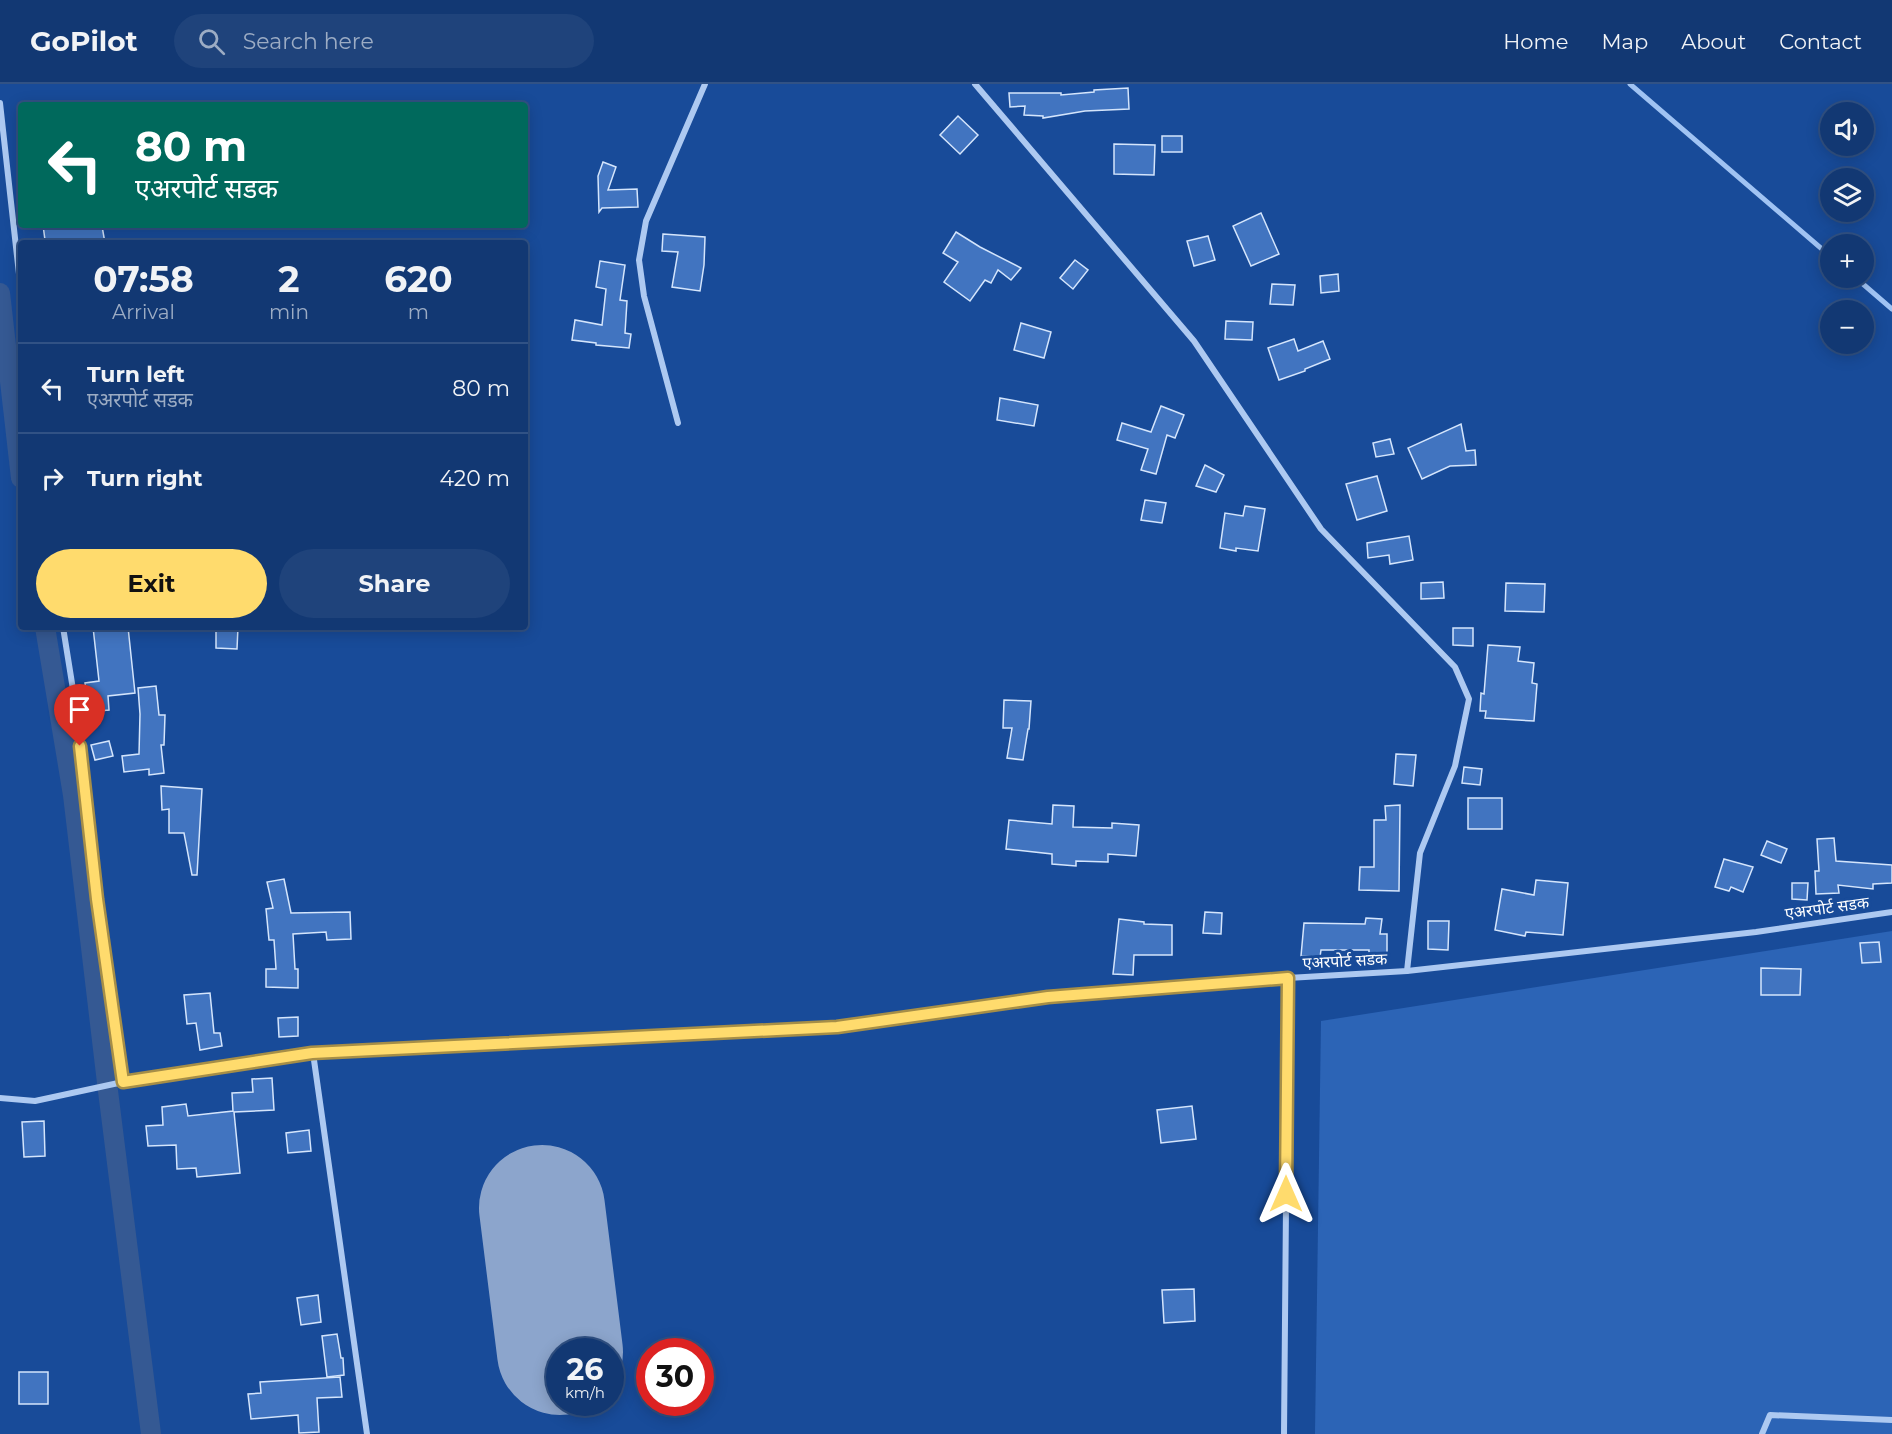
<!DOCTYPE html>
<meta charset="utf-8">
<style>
body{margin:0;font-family:Montserrat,"Noto Sans Devanagari",sans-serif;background:#1f437b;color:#f1f3f6;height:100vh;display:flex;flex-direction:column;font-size:22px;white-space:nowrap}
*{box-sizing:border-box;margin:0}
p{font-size:20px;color:#9cacc4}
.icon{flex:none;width:33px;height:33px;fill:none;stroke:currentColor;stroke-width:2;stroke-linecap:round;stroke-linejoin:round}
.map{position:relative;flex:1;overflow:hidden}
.details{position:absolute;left:18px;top:156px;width:510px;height:390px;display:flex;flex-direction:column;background:#123873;border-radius:6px;box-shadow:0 3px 15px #0003,0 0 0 2px #315285}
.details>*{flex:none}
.top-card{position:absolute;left:18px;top:18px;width:510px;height:126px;border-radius:6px;box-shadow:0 3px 15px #0003,0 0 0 2px #315285;background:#00695c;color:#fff;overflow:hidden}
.buttons{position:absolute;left:1820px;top:18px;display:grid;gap:12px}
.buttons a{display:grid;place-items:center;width:54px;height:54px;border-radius:50%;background:#123873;box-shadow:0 3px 15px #0003,0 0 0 2px #315285;font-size:30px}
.speed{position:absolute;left:546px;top:1254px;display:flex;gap:12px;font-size:30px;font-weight:700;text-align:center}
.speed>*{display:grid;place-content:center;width:78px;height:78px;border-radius:50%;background:#123873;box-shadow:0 3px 15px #0003,0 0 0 2px #315285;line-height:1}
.speed small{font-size:15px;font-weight:400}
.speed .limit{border:9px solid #d22;background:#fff;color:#111}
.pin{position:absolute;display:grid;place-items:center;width:51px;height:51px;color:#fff;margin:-62px -26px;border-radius:50% 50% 50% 0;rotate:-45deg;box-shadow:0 0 6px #0007}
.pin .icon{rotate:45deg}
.me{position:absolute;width:66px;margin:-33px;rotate:0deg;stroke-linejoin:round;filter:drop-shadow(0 0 4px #0008)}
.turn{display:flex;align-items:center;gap:21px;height:126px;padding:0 18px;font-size:27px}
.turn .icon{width:78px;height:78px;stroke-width:2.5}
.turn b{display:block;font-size:42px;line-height:51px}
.eta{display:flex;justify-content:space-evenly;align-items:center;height:102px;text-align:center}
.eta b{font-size:36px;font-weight:700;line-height:42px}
.button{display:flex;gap:12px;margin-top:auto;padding:12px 18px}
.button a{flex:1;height:69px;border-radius:36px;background:#ffdb6d;color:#111;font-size:24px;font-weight:700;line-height:69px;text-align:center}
.button a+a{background:#1f437b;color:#f1f3f6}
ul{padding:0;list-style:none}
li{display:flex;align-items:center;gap:18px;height:90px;padding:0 18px;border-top:2px solid #315285}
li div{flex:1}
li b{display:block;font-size:22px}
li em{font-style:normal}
header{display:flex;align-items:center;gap:36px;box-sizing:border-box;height:84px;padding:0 30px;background:#123873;border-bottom:2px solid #315285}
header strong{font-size:28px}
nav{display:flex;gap:33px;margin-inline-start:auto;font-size:21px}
.search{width:420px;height:54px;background:#1f437b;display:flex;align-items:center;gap:15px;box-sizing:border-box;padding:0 21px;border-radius:33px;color:#9cacc4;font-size:22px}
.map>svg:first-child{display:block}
.green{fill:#2c64b6}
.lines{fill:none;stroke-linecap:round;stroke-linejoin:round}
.stream{stroke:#a0c3f3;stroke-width:5}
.canal{stroke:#355993;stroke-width:20}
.runway{stroke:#8ca5cc;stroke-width:126}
.building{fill:#4174c0;stroke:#d4e5fc;stroke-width:1.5}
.minor{stroke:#adc9f1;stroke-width:6}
.route-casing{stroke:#a68e47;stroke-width:15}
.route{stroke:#ffdb6d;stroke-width:10}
.labels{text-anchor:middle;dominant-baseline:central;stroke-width:6;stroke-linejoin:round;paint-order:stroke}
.street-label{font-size:16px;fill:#fff;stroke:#184b99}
</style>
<header>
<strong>GoPilot</strong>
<div class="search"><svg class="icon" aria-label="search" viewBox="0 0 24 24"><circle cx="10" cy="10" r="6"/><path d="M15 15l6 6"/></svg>Search here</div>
<nav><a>Home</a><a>Map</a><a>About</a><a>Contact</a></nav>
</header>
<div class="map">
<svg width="1892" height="1350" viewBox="0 0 1892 1350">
<rect width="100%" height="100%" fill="#184b99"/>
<path class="green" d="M1892,847V1350H1315L1321,937Z"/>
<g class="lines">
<g class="stream">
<path d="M1630,0L1830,172"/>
<path d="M1856,194L1892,225"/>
</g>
<g class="canal">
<path d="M0,209L21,394"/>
<path d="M45,543L73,711L108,1007L151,1350"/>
</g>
<path class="runway" d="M542,1124L560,1268"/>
</g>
<g class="building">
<path d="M1128,4L1129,25L1085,27L1043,34V32L1024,31L1025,22L1010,23L1009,9H1061V11L1094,8V6Z"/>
<path d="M958,32L978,51L960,70L940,51Z"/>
<rect x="1162" y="52" width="20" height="16"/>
<path d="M1114,60L1155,61L1154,91L1114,90Z"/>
<path d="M603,78L616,83L608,106L637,105L638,123L602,124L599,128L598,92Z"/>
<path d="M1261,129L1279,170L1251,182L1233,142Z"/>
<path d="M43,141H90V144L102,142L105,159H51L50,156H45Z"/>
<path d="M956,148L980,163L1021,184L1011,196L998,186L991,199L985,196L970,217L944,198L958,178L943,169Z"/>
<path d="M663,150L705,153L704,181L700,207L672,203L678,168L662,167Z"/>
<path d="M1208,152L1215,176L1194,182L1187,157Z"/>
<path d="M1075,176L1088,186L1073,205L1060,194Z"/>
<path d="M600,177L625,181L620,216L627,217L625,249L631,250L629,264L596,261V259L572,256L575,236L602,241L606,205L596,203Z"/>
<path d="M1338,190L1339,207L1321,209L1320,192Z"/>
<path d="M1272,200L1295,201L1293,221L1270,220Z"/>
<path d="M1226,237L1253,238L1252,256L1225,255Z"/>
<path d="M1021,239L1051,248L1044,274L1014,266Z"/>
<path d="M1294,255L1298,267L1323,257L1330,275L1305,285V287L1279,296L1268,264Z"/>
<path d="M1000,314L1038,321L1034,342L997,336Z"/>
<path d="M1161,322L1184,331L1175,354L1167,351L1156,390L1141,386L1148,365L1117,356L1122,339L1151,348Z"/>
<path d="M1461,340L1466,367L1475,366L1476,381L1450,382L1422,395L1408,364Z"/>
<path d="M1390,355L1394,370L1376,373L1373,359Z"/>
<path d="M1205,381L1224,391L1216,408L1196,402Z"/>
<path d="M1377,392L1387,427L1357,436L1346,400Z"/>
<path d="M1145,416L1166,419L1162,439L1141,436Z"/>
<path d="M1245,422L1265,425L1258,467L1236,464V467L1220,464L1225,429L1243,432Z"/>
<path d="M1409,452L1413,476L1390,480L1389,471L1368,474L1367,459Z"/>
<path d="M1443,498L1444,514L1421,515V499Z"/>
<path d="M1506,499L1545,500L1544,528L1505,527Z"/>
<path d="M93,543H128L135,609L108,612L109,626L88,628L85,599L99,597Z"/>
<path d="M216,543H238L237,565L216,564Z"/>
<path d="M1453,544H1473V562L1453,561Z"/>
<path d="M1488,561L1520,563L1518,577L1534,579L1532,599L1537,600L1534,637L1485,634L1486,627H1480L1481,609L1484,610Z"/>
<path d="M156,602L159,631H165L164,661H161L164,689L149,691V685L124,688L122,672L139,670L140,630L138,604Z"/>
<path d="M1004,616L1031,617L1029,645H1028L1023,676L1007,674L1012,644H1003Z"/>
<path d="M109,657L113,672L95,676L91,661Z"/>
<path d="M1396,670L1416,671L1413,702L1394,700Z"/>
<path d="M1464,683L1482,685L1480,701L1462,699Z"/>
<path d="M161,702L202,705L197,791H192L184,749H169V725L162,726Z"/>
<rect x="1468" y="714" width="34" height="31"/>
<path d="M1053,721L1074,722L1073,743L1112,744V739L1139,741L1136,772L1108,770V778L1076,777V782L1052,780V770L1006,765L1009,736L1052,740Z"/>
<path d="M1400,721L1399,807L1359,806L1360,783H1374V736H1386L1385,722Z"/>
<path d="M1834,754L1836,777L1892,781V799L1873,800V805L1838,801L1839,809L1816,810L1815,787H1819L1817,755Z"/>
<path d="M1767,757L1787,765L1781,779L1761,771Z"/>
<path d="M1724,775L1753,783L1743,808L1731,803L1729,807L1715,803Z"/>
<path d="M284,795L291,829L350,828L351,855L327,856L326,848L293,850L295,885H298V904L266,903V885H276L274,856H269L266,825L273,824L267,798Z"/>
<path d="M1536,796L1568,799L1563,851L1526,848L1525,852L1495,846L1502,805L1534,811Z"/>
<path d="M1792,799H1808L1807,816L1792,815Z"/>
<path d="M1205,828L1222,829L1221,850L1203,849Z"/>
<path d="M1366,834L1382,835L1380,850H1387V874H1369V866H1321L1320,873L1301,872L1304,839L1365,840Z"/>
<path d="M1119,835L1144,838V840L1172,841V871H1134L1133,891L1113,890Z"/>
<path d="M1428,837H1449L1448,866L1428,865Z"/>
<path d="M1879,858L1881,878L1862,879L1860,859Z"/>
<path d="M1761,884L1801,885L1800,911H1761Z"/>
<path d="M210,909L214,949H220L222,962L200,966L196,939L187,940L184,911Z"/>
<path d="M298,933V952L279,953L278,934Z"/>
<path d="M272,994L274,1026L234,1028L240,1089L197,1093L196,1084L177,1085L176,1061L148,1062L146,1042L163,1041L162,1023L186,1020L188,1032L233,1027L232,1009L253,1008L252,995Z"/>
<path d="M1192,1022L1196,1055L1161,1059L1157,1026Z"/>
<path d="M44,1037L45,1072L24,1073L22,1038Z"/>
<path d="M309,1046L311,1067L288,1069L286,1049Z"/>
<path d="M1194,1205L1195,1237L1164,1239L1162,1206Z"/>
<path d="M318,1211L321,1238L301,1241L297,1214Z"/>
<path d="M337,1250L341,1274H343L344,1291L327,1293L322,1252Z"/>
<rect x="19" y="1288" width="29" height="32"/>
<path d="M340,1293L342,1313L317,1314L319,1348L299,1349L298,1331L251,1335L248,1310L261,1309L260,1298Z"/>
</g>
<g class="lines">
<g class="minor">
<path d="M975,0L1194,257L1321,445L1455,583L1469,615L1455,682L1420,769L1407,887"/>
<path d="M0,19L21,208"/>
<path d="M678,339L644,212L639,176L646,137L705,0"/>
<path d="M63,543L75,618L97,815L123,998"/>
<path d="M313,969L367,1350"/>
<path d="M0,1014L35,1017L123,998L313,969L837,943L1048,913L1288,894L1407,887L1756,848L1892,828"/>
<path d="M1284,1350L1288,894"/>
<path d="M1762,1350L1770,1331L1892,1336"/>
</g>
</g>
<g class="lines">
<g class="route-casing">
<path id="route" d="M80,662L97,815L123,998L312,969L837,943L1048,913L1288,894L1286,1110"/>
</g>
<use href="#route" class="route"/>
</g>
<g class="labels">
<g class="street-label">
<text transform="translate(1827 824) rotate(-8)">एअरपोर्ट सडक</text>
<text transform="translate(1345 877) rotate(-3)">एअरपोर्ट सडक</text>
</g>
</g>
</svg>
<div class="buttons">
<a><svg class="icon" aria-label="sound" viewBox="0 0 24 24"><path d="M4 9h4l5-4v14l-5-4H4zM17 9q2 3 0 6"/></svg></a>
<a><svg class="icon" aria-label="layers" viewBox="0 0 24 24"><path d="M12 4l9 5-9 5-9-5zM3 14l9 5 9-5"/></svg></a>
<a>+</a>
<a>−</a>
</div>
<div class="speed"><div>26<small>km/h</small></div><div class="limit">30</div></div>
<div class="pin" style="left:80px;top:662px;background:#d93025"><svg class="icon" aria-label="arrive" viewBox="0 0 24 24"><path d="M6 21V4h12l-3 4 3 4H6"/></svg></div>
<svg class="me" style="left:1286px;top:1110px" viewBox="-20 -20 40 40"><path d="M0-17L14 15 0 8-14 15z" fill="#ffdb6d" stroke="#fff" stroke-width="4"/></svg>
<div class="top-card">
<div class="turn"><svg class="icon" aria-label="left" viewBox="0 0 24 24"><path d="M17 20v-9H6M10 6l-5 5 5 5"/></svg><div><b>80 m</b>एअरपोर्ट सडक</div></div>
</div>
<section class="details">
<div class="eta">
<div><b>07:58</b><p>Arrival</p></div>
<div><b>2</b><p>min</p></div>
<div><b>620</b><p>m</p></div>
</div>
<ul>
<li><svg class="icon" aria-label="left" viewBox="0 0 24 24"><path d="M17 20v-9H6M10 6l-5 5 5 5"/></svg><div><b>Turn left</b><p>एअरपोर्ट सडक</p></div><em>80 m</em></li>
<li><svg class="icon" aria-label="right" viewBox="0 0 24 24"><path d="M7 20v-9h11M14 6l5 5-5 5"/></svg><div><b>Turn right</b></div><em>420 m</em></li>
</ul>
<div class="button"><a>Exit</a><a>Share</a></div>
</section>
</div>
